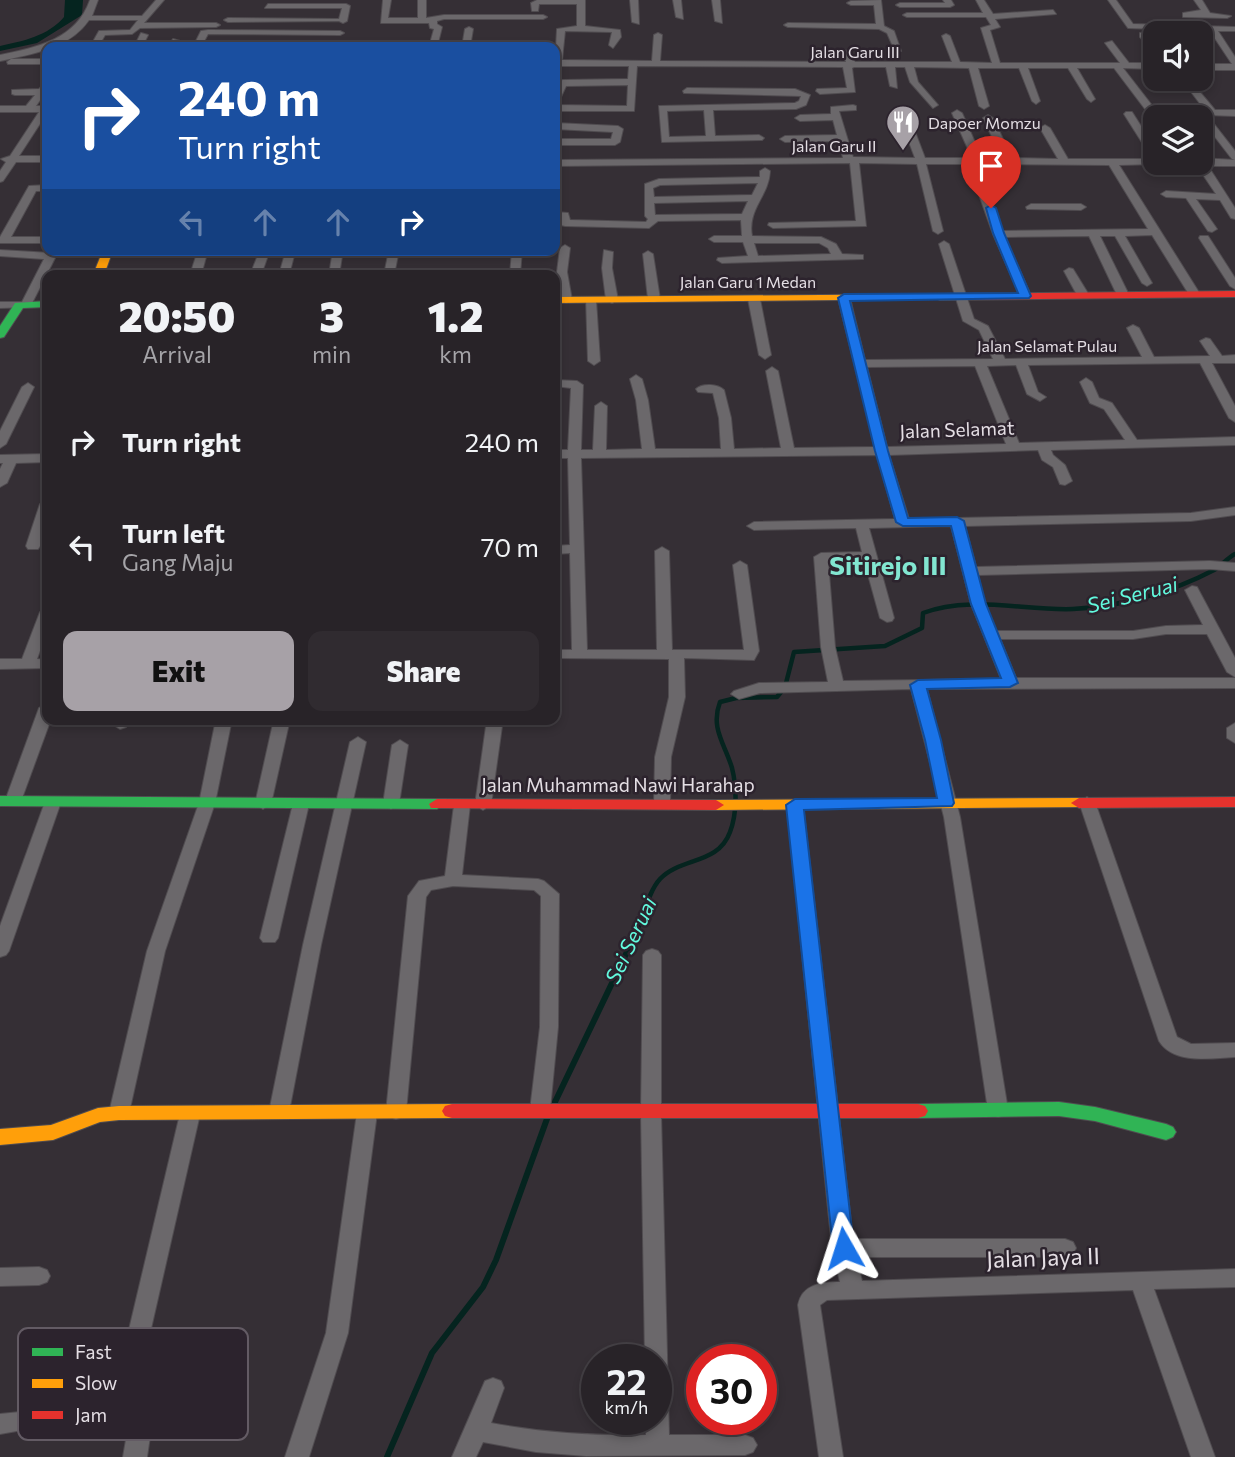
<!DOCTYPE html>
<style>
body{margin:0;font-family:Commissioner,sans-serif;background:#302b30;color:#f1f3f6;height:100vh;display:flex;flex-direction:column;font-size:26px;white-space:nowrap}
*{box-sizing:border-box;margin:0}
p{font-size:23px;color:#a5a4a8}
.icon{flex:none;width:38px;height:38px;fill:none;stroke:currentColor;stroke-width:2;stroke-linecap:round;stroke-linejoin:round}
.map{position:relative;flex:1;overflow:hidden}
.drawer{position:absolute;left:42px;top:270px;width:518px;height:455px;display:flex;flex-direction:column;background:#282328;border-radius:14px;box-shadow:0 4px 10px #0003,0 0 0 2px #444045}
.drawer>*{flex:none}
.guide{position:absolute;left:42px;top:42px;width:518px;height:214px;border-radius:14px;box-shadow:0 4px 10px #0003,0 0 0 2px #444045;background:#1a4fa0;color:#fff;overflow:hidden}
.fabs{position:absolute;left:1143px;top:21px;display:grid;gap:14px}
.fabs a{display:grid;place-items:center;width:70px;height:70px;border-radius:14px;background:#282328;box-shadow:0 4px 10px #0003,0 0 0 2px #444045;font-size:35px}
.speed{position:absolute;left:581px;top:1344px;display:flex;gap:14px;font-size:35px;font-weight:700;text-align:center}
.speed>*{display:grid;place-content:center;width:91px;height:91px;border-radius:50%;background:#282328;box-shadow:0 4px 10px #0003,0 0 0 2px #444045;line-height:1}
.speed small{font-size:18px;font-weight:400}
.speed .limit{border:10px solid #d22;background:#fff;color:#111}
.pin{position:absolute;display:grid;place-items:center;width:60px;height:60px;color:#fff;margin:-72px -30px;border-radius:50% 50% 50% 0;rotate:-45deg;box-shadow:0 0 7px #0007}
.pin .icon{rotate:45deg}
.me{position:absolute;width:77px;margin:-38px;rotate:354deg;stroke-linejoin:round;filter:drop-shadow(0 0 5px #0008)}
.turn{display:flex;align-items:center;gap:24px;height:147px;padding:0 21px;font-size:32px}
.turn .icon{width:91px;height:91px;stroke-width:2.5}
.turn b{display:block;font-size:49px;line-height:60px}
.lanes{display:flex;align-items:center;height:66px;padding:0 21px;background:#0003;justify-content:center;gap:35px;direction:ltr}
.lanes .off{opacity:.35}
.eta{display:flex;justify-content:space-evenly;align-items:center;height:119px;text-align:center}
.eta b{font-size:42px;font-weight:800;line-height:49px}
.button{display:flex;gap:14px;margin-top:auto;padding:14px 21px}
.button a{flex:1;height:80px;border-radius:14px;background:#a7a1a7;color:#111;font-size:28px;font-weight:800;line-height:80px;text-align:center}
.button a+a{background:#302b30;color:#f1f3f6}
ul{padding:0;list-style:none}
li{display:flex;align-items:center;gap:21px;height:105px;padding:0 21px}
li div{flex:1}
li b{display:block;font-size:26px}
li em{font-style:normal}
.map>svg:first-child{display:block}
.water{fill:#05241f}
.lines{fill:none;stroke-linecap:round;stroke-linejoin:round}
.stream-far1{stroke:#05241f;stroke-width:4.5}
.stream{stroke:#05241f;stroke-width:6}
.street-casing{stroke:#504c50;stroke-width:2}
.fast-casing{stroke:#504c50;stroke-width:2}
.slow-casing{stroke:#504c50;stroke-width:2}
.jam-casing{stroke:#504c50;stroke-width:2}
.street{fill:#6b686b;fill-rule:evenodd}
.fast{fill:#30b455;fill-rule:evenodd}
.slow{fill:#ff9f0a;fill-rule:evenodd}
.jam{fill:#e5322d;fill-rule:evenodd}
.route{fill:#1a73e8;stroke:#114b97;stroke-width:2}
.labels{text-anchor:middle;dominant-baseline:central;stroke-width:5;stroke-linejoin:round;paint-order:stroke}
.far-street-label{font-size:16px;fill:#e4dee4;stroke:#2c232d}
.far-poi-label{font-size:16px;fill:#e4dee4;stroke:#2c232d;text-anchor:start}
.street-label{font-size:19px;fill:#e4dee4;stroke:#2c232d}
.water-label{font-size:21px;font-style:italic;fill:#62fade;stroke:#2c232d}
.near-street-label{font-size:23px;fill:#e4dee4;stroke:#2c232d}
.district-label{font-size:26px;font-weight:bold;fill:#82e6d1;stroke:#2c232d}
.key{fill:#2c232d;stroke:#635b64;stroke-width:2}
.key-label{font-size:19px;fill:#e4dee4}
</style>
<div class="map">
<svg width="1235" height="1457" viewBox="0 0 1235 1457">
<rect width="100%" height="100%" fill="#352f35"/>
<path class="water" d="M65,0H83L82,15L37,43L0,51V46C23,41 48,36 64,17Z"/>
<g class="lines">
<path class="stream-far1" d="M636,933C644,917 648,892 660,879C681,857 718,865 730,832C737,814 737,788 732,768C725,744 710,728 720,702L736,698L777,697L785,687L794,652L885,646L922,628L923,613C970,595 1025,611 1073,609C1120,607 1172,592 1214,570C1222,566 1227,558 1235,554"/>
<g class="stream">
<path d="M555,1102L637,931"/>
<path d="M387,1457L432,1353L483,1287L496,1260L548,1116"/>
</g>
<g class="street-casing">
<g id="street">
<path d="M90,0H98L92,16H142L156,0H164L144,23H216L220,25L216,27L140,28L132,34L105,35L98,47H90L99,31L130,30L138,20H89C69,49 32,54 0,61V55C37,47 76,40 90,0Z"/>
<path d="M383,0H391L388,18H418V0H426V18L444,15H543L547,17L543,19H444L437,21V24L442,27L437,47H429L434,29L430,28L429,23H381Z"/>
<path d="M537,0H585V26L620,30L621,37L613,48L609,45L612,32L565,31L562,60L652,61L654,35L658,33L662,35L660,61L846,62L843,55L826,54V50L829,49L849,51L855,62H952L942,36L946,34L950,36L960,62L992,63L981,28L991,25L986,17H907L903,15L907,13H983L976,0H984L993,14L1053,10L1056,14L995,19L1000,27L990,30L1000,63H1120L1105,43L1112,41L1129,63H1155V69L1123,68L1154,108L1205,110L1181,79H1189L1215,110H1235V116L1207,115L1235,151V160L1232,159L1198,115L1148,113L1114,68H1077L1095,99L1091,102L1087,99L1068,68H1028L1040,101L1036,104L1032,101L1019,68H978L989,106L984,109L979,106L969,68L914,67L918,82L938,105L933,108L910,82L905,67H895L897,88L890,86L886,67H854L852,68L855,92L820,94L816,91L817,89L847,88L843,67L637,66L634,111H555V105L627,106L628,85L566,86L559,101L555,104V92L560,81L563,80L628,79L629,66H555L557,29L577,26V4H539L538,11H532L531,3Z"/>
<path d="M630,0H638L639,24L632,22Z"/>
<path d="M673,0H681L683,19L676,17Z"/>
<path d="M712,0H720L722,23L715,21Z"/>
<path d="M881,0L884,26L894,31L901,51H895L887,33L879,29L788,27L784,25L788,23L876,24L874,5H851L847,3L851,1Z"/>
<path d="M943,0H951L954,5L950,7H900L896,5L900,3H945Z"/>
<path d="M1108,0H1116L1133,24L1235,27V31H1218L1235,57V70H1200V64H1232L1210,31L1128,28Z"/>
<path d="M1194,0H1202L1210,13L1231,16L1227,18L1183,17V13L1201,10Z"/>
<path d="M268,4H346L350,6L347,21L343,23L339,21L228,22L224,20L228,18L339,19L342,8H265Z"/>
<path d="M469,27L473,29L470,47H462L465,29Z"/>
<path d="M208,30L340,31L344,33L340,35L208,34L201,47H193L201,31Z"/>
<path d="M141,33L148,35L142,47H134Z"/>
<path d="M1140,33H1146L1155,45V53L1140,37Z"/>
<path d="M173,39L180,41L176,47H168Z"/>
<path d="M250,41L254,44L252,47H244Z"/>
<path d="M218,43L221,44L222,47H214Z"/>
<path d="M319,44L322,43L326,46L317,47Z"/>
<path d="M11,59H47V64H8L7,62Z"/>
<path d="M47,81V90L36,106H47V113L19,156H47V162H16L3,181L0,182V171L6,162L1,159L10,156L39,112H0V106H26L35,95H15L12,94V90L39,89Z"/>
<path d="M687,88L795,89L810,95L806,105L796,109L713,110L715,136L759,135L764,138L762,140L662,142L659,106L795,103L799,101L801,96L684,93L683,91ZM704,110L706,136L669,137L667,111Z"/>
<path d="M853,105L856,106V110L839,111L853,157L915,158L899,116L904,113L909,116L925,158H972L952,113L957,110L962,113L982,158H1002L983,118L988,115L993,118L1012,158L1058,159L1040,128L1045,125L1050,128L1068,159H1155V163L1158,164L1119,165L1200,294L1190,296L1152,235L1125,236L1152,283L1147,286L1142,283L1115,236H1100L1129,295L1123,298L1117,295L1089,236L1005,237L1031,296L1021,298L993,234L968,164H926L943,231L938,234L933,231L917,164L859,163L866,226L773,228L768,225L769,223L856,221L850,163L555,166V160L843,158L839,141L785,142L780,139L785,136L837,135L833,120L800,121L795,118L800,115L831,114V107ZM978,164L1109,165L1148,229L1002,231Z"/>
<path d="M1126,112H1132L1155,148V158L1150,155L1124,114Z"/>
<path d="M555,123L618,126L623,129L620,142L615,145H555V139H611L613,132L555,129Z"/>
<path d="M1200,158L1235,160V166H1208L1235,208V219L1231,218L1220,200L1196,199L1217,229L1212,232L1208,231L1186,198L1166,197L1161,194L1166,191L1216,194L1195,163H1200Z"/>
<path d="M765,168L770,171C769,196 747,209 752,236L821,237L836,244L842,254L863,255V259L722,263L717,260L718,258L748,256L743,242H714L709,239L714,236H742L741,220L658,221L649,228L565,226L561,225L559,218H555V212L568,213L570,220L646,222L648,219L645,216V184L659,179L760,177V171ZM758,183L752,195L654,197L653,188L660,185ZM748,201L742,214L655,215L654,203ZM754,243H819L828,248L831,254L758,256Z"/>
<path d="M47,185V191H36L11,237H47V243H0V237L29,186Z"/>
<path d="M1031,204H1081L1086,207L1081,210L1027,209L1026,207Z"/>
<path d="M1200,236H1208L1235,278V289L1230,286L1199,238Z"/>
<path d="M944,241L949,244L974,319L988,326L1005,359L1142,357L1127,328L1133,325L1139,328L1154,357L1210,356L1200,341L1206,338L1210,339L1222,356L1235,355V363H1212L1235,406V422L1229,418L1200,363L1028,365L1038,392L1046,397L1040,401L1027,394L1016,365L987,366L1019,443L1125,440L1104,409L1090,403L1080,382L1086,378L1092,382L1099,398L1112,403L1137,440L1235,437V445L1051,450L1053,455L1065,465L1072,481L1065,485L1060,484L1053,467L1042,460L1038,450L889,455L909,519L1191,513L1235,507V515L1191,521L965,526L976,567L1210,561L1235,563V571L1210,569L978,575L985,604L996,631H1133L1166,626L1203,625L1185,590L1192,586L1197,587L1235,658V677L1227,672L1207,634H1166L1133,639H1000L1016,678H1235V688L927,689L960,817L1008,1110L1005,1115L998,1117L991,1115L988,1110L944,817L911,689L760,693L739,699L731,694L734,691L759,683L828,682L821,647L814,557L821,553L862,552L856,528L754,530L747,526L754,522L895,519L877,455L581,458L587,650H657L655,551L662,547L669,551L672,650H744L733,565L740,561L747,565L759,651L754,660L684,658L685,697L671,757L670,805L668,809H656L654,805L655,757L669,697V659L555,658V650H572L570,553L555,554V546L570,545L568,458H555V450H568L571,388L555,386V380L577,381L583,385L581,450H593L595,406L601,402L607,406L606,450L642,449L636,400L630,379L636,375L642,379L648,400L655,449H721L719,418L713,393L698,392L696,389C702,383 718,384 724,390L731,418L734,449L781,448L766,371L772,367L778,371L794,448L875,447L838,298L840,296L850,298L865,360L993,359L979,330L963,321L939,244ZM975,366L1006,444L887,447L867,367ZM951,526L971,604L1001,679L843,681L835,647L828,561L864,560L880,618L887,622L892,621L894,618L869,528Z"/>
<path d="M565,245L570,248L567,272L572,300L566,303L561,300V360L555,364V297L560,300L557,272L560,248Z"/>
<path d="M0,250L51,253L56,256L30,307L0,308V302H22L44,259L0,256Z"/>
<path d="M198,250H208L201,275H190Z"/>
<path d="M260,250H270L261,275H250Z"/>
<path d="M286,250L295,252L289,275H279Z"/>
<path d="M333,250H343L339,275H329Z"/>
<path d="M389,250H399L394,275H384Z"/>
<path d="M512,250H522L520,275H510Z"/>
<path d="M604,250L613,252L612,268L618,300L612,303L606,300L602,268Z"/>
<path d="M648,251L653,254L660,299L654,302L648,299L643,254Z"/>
<path d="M1069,268L1073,269L1089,295L1087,297L1077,295L1064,271Z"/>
<path d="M754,296L760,299L771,355L765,359L759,355L748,299Z"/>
<path d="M586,298L596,300L600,361L594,365L588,361Z"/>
<path d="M28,383L34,387L6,444L0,448V431L22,387Z"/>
<path d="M47,454V462L16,463L7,483L0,487V469L3,463H0V455Z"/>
<path d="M47,500V524L40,546L38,549H28L26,546L40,504Z"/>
<path d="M47,608V631L37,659L47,660V668L0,669V659H22L40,612Z"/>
<path d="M47,703V719H51L21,801L13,806L7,805L5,801L39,708Z"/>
<path d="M114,719H130L126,727L120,729L112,724Z"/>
<path d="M216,719H232L215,803L165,951L129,1113L126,1118L119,1120L112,1118L109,1113L147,951L199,803Z"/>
<path d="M274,719H290L271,804L263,809L255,804Z"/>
<path d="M487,719H503L491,805L483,810L475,805Z"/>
<path d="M1235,723V743L1227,738V728Z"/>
<path d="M358,737L366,742L321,945L289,1112L286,1117L279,1119L272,1117L269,1112L303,945L350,742Z"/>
<path d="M400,740L408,745L399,804L391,809L383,804L392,745Z"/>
<path d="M53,797L61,802L9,951L6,955L0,957V926L45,802Z"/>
<path d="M1087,797L1095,802L1177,1037L1191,1044L1235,1043V1057C1212,1058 1174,1065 1159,1041L1079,802Z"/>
<path d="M301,799L309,804L278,938L275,942H263L260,938L293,804Z"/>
<path d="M462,800L470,805L462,875L538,879L544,881L559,894L558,1027L550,1110L547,1115L540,1117L533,1115L530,1110L540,1027L541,896L534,890L453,886L431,890L426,897L406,1112L403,1117L396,1119L389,1117L386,1112L408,896L419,881L445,876L454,805Z"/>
<path d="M795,800L803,805L853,1239H1065L1073,1242L1076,1248L1073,1254L1065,1257H856L862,1281L1235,1269V1287L1154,1289L1215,1457H1191L1133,1290L827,1300L820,1305L843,1457H819L798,1305C802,1284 822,1282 840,1282L832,1248L787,805Z"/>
<path d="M652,949L658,951L661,955V1113L669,1435H745L753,1438L757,1445L753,1452L745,1455L586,1456L536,1452L483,1442L476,1457H452L485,1381L493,1378L501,1381L504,1388L491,1423C543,1433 593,1436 646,1435V1419H656V1360H645L641,1113L643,955L646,951Z"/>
<path d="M367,1106L374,1108L377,1113L348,1333L309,1457H285L326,1333L357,1113L360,1108Z"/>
<path d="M190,1107L197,1109L200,1114L145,1355L157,1388L147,1457H123L135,1388L123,1355L180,1114L183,1109Z"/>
<path d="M39,1267L47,1270L50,1276L47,1282L39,1285L0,1286V1268Z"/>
<path d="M20,1412L28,1415L32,1422L28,1429L0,1434V1414Z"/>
</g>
</g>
<g class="fast-casing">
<g id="fast">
<path d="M47,301V307L23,308L4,337L0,338V326L15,303Z"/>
<path d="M0,796L437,799L445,804L437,809L0,806Z"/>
<path d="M1059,1102L1095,1107L1166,1124L1173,1127L1176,1132L1173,1137L1166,1140L1095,1121L1059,1116L918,1118L911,1116L908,1111L911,1106L918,1104Z"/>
</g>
</g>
<g class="slow-casing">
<g id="slow">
<path d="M103,250H113L104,275H93Z"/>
<path d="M940,294L944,295V299L555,303V297Z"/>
<path d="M1079,798L1085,799L1087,803L1085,807L716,810L708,805L716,800Z"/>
<path d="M452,1104L459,1106L462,1111L459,1116L452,1118L119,1120L100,1122L53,1140L0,1145V1129L51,1125L98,1108L119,1106Z"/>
</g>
</g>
<g class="jam-casing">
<g id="jam">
<path d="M1235,291V297L940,300L934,297L940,294Z"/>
<path d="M1235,797V807L1079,808L1071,803L1079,798Z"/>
<path d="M437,799L716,800L724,805L716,810L431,808L429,804Z"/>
<path d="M452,1104H918L925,1106L928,1111L925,1116L918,1118H452L445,1116L442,1111L445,1106Z"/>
</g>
</g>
<use href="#street" class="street"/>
<use href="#fast" class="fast"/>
<use href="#slow" class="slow"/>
<use href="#jam" class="jam"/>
</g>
<path class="route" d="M991,205L996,208L1004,233L1031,296L1029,298L850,301L888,451L908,518L957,517L964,521L986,604L1018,683L1010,687L927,689L941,740L954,803L952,806L804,810L854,1248L851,1254L844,1257L836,1254L833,1248L786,805L795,799L937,798L925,740L910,685L918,680L1001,678L971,604L951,526H903L896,522L875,451L838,298L844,294L1018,293L993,233L986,208Z"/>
<defs>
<g id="restaurant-pin" transform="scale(1.75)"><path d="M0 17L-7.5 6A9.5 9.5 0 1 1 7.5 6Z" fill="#a7a1a7" stroke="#2c232d"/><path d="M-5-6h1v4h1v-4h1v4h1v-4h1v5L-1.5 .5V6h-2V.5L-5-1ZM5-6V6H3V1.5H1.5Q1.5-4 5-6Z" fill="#fff"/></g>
</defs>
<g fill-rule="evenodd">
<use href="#restaurant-pin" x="903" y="122"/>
</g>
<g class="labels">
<g class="far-street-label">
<text x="855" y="51">Jalan Garu III</text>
<text x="834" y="145">Jalan Garu II</text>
<text x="748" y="281">Jalan Garu 1 Medan</text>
<text x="1047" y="345">Jalan Selamat Pulau</text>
</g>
<g class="far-poi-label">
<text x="928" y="122">Dapoer Momzu</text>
</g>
<g class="street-label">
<text transform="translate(957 429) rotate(-2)">Jalan Selamat</text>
<text x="618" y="784">Jalan Muhammad Nawi Harahap</text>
</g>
<g class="water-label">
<text transform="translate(1132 594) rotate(-14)">Sei Seruai</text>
<text transform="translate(630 940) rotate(-65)">Sei Seruai</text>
</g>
<g class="near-street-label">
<text transform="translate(1043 1257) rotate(-2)">Jalan Jaya II</text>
</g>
<g class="district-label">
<text x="888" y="564">Sitirejo III</text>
</g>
</g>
<rect x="18" y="1328" width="230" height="112" rx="10" class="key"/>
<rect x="32" y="1348" width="31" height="8" fill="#30b455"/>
<rect x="32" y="1379" width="31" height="9" fill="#ff9f0a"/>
<rect x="32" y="1411" width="31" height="8" fill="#e5322d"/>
<g class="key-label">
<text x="75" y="1359">Fast</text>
<text x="75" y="1390">Slow</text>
<text x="75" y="1422">Jam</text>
</g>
</svg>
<div class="fabs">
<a><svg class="icon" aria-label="sound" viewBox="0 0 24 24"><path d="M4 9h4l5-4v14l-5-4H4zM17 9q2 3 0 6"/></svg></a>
<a><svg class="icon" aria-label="layers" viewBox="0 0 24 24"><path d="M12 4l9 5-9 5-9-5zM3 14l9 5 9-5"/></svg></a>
</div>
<div class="speed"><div>22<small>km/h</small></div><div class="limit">30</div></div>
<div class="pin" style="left:991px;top:208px;background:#d93025"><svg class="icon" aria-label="arrive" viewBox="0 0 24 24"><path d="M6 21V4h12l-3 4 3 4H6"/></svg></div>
<svg class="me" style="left:844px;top:1248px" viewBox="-20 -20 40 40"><path d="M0-17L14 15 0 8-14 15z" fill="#1a73e8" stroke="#fff" stroke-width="4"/></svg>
<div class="guide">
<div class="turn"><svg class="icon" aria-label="right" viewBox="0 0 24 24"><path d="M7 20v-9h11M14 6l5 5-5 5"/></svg><div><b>240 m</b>Turn right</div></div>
<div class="lanes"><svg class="icon off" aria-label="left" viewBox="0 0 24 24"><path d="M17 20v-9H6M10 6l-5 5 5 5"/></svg><svg class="icon off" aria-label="ahead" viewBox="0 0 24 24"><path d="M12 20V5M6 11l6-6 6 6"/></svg><svg class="icon off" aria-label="ahead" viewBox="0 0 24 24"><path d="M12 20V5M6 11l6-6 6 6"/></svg><svg class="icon" aria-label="right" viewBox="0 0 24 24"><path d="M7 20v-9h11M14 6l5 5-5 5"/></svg></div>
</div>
<section class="drawer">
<div class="eta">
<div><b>20:50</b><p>Arrival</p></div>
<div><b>3</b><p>min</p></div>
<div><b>1.2</b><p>km</p></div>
</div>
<ul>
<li><svg class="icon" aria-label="right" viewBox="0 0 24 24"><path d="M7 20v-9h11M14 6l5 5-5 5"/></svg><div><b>Turn right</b></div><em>240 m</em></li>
<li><svg class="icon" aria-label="left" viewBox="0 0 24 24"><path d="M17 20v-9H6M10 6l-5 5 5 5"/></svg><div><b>Turn left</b><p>Gang Maju</p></div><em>70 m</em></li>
</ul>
<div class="button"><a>Exit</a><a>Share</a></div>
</section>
</div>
